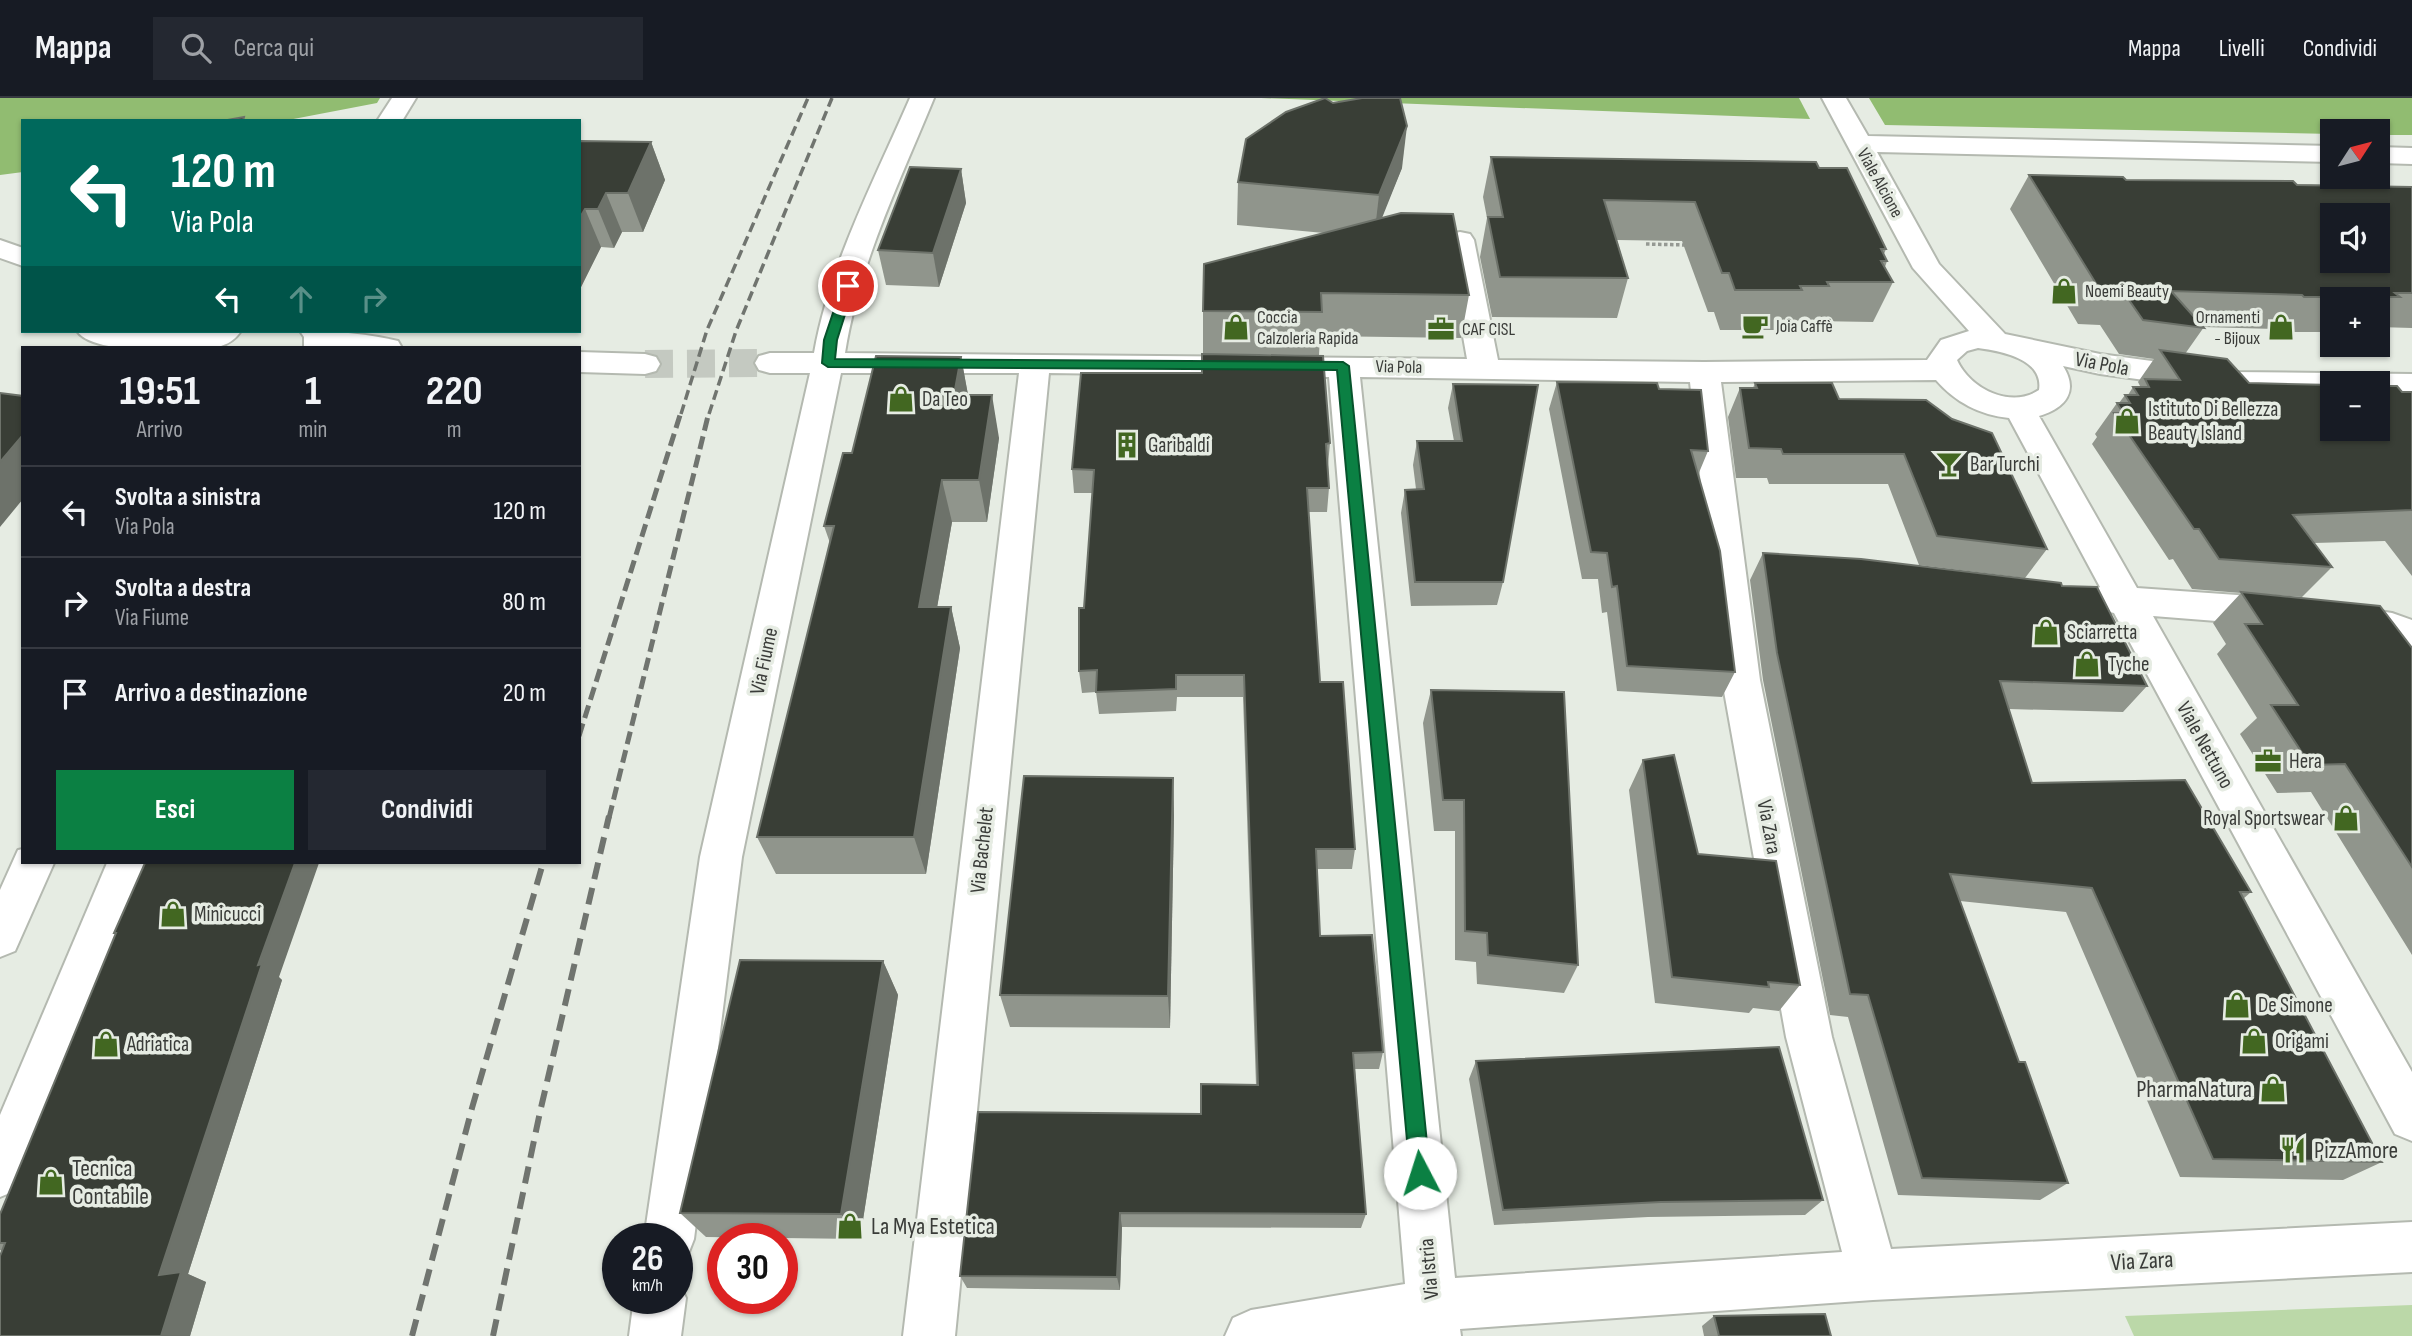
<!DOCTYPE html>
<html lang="it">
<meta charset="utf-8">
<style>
body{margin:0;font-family:"Sofia Sans Condensed",sans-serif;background:#242831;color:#f1f3f6;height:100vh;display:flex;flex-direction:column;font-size:26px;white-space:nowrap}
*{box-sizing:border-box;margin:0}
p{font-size:23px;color:#9ea1a6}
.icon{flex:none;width:38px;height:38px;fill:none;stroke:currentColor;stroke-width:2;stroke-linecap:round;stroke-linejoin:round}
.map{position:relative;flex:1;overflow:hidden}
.side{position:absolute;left:21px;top:248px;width:560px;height:518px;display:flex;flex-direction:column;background:#171b24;border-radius:0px;box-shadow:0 2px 5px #0004}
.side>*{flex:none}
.banner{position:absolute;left:21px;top:21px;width:560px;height:214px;border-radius:0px;box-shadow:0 2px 5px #0004;background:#00695c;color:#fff;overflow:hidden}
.needle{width:46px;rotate:54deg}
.buttons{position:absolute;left:2320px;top:21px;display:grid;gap:14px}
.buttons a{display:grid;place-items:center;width:70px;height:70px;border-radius:0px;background:#171b24;box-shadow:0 2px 5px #0004;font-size:35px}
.speed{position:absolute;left:602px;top:1125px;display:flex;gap:14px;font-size:35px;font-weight:700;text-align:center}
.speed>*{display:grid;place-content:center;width:91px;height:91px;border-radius:50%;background:#171b24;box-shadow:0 2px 5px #0004;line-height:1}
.speed small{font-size:18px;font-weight:400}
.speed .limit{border:10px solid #d22;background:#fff;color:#111}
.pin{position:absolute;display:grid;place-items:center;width:60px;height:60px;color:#fff;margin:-30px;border:4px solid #fff;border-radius:50%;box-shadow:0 2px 7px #0007}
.me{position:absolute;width:77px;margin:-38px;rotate:355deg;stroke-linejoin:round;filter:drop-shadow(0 0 5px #0008)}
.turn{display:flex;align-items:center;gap:24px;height:147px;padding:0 35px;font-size:32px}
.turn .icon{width:91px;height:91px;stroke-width:2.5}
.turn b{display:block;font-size:49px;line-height:60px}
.lanes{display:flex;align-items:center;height:66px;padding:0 35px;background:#0003;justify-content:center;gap:35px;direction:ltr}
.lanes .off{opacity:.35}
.eta{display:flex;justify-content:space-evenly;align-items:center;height:119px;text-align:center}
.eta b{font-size:42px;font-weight:700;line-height:49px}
.cta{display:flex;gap:14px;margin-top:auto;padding:14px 35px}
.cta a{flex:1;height:80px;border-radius:0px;background:#0b8043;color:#fff;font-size:28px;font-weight:700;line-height:80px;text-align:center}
.cta a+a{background:#242831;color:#f1f3f6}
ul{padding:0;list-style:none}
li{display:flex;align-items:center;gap:21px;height:91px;padding:0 35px;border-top:2px solid #363941}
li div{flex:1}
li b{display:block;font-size:26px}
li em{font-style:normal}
header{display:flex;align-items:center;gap:42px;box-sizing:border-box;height:98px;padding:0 35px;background:#171b24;border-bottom:2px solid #363941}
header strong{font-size:33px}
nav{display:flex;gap:38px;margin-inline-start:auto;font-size:24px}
.search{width:490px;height:63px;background:#242831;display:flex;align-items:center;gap:18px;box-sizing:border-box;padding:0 24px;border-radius:0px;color:#9ea1a6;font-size:26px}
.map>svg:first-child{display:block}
.green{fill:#bbd8a8}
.forest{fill:#91bc71}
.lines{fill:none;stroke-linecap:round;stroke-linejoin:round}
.minor-tunnel{stroke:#c4c9c1;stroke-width:28;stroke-dasharray:28 14;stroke-linecap:butt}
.minor-casing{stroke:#b4b9b0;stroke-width:4}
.major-casing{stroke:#b4b9b0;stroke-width:4}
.path{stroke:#959993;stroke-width:3.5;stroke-dasharray:3.5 2.5;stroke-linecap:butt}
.minor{fill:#fff;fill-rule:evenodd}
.major{fill:#fff;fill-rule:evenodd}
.rail-far2{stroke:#70746f;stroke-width:3.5;stroke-dasharray:10 5;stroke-linecap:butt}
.rail-far1{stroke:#70746f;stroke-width:5;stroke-dasharray:13 6;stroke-linecap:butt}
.rail{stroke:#70746f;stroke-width:6;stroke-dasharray:17 9;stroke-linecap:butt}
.wall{fill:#90958c}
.shaded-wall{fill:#6d726a}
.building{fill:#393e36;stroke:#6d726a;stroke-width:2;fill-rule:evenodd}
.route{fill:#0b8043;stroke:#07532c;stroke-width:2}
.labels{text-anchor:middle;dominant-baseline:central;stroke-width:7;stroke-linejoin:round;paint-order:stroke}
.far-street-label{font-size:18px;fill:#3a3c39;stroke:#e6ece3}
.far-poi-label{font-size:18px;fill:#3a3c39;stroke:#e6ece3;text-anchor:start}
.street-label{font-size:21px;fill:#3a3c39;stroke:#e6ece3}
.poi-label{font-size:21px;fill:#3a3c39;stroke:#e6ece3;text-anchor:start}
.near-poi-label{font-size:24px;fill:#3a3c39;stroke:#e6ece3;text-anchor:start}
.near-street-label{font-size:24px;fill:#3a3c39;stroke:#e6ece3}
</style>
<header>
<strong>Mappa</strong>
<div class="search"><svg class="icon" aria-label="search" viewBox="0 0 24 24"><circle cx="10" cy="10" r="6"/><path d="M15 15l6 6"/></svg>Cerca qui</div>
<nav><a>Mappa</a><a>Livelli</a><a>Condividi</a></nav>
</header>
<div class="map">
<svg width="2412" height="1238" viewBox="0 0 2412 1238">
<rect width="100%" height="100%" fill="#e6ece3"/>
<path class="green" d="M2412,1207V1238H2134L2125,1218Z"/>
<g class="forest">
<path d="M0,0H380L377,5L283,23H23V74L0,77Z"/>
<path d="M1261,0H1799L1810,21Z"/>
<path d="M1869,0H2412V37H2378V33H2333V36L1885,27Z"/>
</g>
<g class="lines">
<path class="minor-tunnel" d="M645,266L770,265"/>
<g class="minor-casing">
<g id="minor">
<path d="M910,0H934C900,83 859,166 845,255L1467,261L1446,142L1450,136L1460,134L1470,136L1474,142L1498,262L1704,264L1927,262L1941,242L1969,233L1913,170L1822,0H1846L1868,38L2333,48V64L1877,54L1939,166L2005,236L2100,256L2233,274L2412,276V296L2378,295V285H2333V295L2233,294L2100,276L2063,268C2079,293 2066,310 2039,318L2137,490L2280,500L2293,504L2298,514L2293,524L2280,528L2153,518L2412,974V1043L2395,1036L2114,515L2093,510L2088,501L2093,492L2100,489L2009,320C1980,317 1955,304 1936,282L1721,284L1760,582L1832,939L1891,1151L2412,1124V1174L1873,1202L1460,1231L1461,1238H1225L1233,1220L1251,1212L1405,1186L1329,279L1049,275L955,1238H903L1019,275H841L742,759L694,1141L687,1159L677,1163V1141H644L700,759L810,275H770L759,272L755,265L759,258L770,255H814C830,165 874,83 910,0ZM1978,250C2001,253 2044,261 2039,292C2011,311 1970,291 1957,262L1967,253ZM1360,279L1690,284L1722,582L1786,939L1842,1154L1455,1180Z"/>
<path d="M2378,49L2412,50V66L2378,65Z"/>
<path d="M0,142L23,150V168L0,160Z"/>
<path d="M77,233L206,235L217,237L221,244L217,250C186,250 95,259 77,233Z"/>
<path d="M308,233C338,233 368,236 398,243L402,250L319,248L308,246L304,239Z"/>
<path d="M579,254L645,256L656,259L660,266L656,273L645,276L579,274Z"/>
<path d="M2346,508L2392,515L2412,522V550L2389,542L2333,532L2328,522L2333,512Z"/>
<path d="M107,765H149L17,1092L0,1099V1017Z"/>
<path d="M677,1181L686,1200L681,1238H629L634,1200H677Z"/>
</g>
</g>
<g class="major-casing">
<g id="major">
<path d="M392,0H416L402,23H377Z"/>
<path d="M205,233H241C227,254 205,250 183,250L187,243Z"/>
<path d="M300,233H330L334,239V250H304V239Z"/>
<path d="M23,751V765H54L15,853L0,859V792L18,752Z"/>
</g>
</g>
<path class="path" d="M1646,146L1687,147"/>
<use href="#minor" class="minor"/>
<use href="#major" class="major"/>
<g class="rail-far2">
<path d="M681,316L707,232L808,0"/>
<path d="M709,316L736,233L832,0"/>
</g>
<g class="rail-far1">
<path d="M579,638L681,314"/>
<path d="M609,720L709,314"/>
</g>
<g class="rail">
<path d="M412,1238L472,1010L543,765"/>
<path d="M493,1238L540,1014L609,718"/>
</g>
</g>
<g class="wall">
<path d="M579,43L651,44L665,82L643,134H622L614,150L601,149L579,193Z"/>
<path d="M1491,59L1819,70L1886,151L1884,156L1887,163L1885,169L1893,184L1873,224L1814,223L1812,228H1787L1785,232H1720L1714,214H1708L1682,143L1617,142L1628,180L1617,220L1492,219L1480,159L1487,120L1483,99Z"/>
<path d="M1402,70L1381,120L1469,197L1461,240L1320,238L1319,257L1203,256V213L1324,135L1237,127L1238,84Z"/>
<path d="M961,71L966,105L939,189L886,187L878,152Z"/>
<path d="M2029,77L2126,82L2412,89V230L2378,229V201H2333V234H2277L2275,231L2204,229L2185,256L2249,285L2412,294V478L2385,443L2314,445L2332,469L2302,499L2250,495L2412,550V857L2311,694L2277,695L2240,636L2257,620L2217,556L2226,546L2213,525L2241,495L2192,491L2173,461L2169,462L2092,346L2097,339L2095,336L2117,305H2119L2125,297H2128L2133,289H2139L2140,288L2138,284L2154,261L2119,256L2100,227L2078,226L2010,111Z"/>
<path d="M961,259L968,297L999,340L987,424H952L937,509H951L960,550L926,776H776L757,739L830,445L824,428L852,355Z"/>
<path d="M1557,284L1659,291L1708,353L1698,377L1735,574L1722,599L1617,593L1607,514L1602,515L1598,481H1582L1549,311Z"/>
<path d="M1755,285L1839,301L2047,451L2025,480L1919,467L1888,386H1769L1767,380H1736L1728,319L1740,290H1753Z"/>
<path d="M1453,286L1503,484L1497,507L1411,508L1401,415L1405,392L1416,391L1413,367L1417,343H1454L1448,310Z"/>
<path d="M1330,345L1328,367L1329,390L1327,414H1308L1320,584L1355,751L1352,771H1317L1320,838L1383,954L1379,971H1355L1366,1116L1361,1130L1122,1129L1120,1192L967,1190L960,1178L1201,1016L1256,987L1243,599H1177L1176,613L1099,616L1096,594L1082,595L1079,573L1093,395H1074L1072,371Z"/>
<path d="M1763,455L2062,488L2147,588L2123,614L2009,611L2032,685L2251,794L2243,801L2382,1064L2343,1082L2180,1079L2066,814L1960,803L2019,964L2068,1085L2040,1102L1898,1097L1848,919L1830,917L1763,582L1750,482Z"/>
<path d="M1431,592L1578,867L1564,895L1477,886L1476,864L1455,862V733H1434L1423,625Z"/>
<path d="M1643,662L1698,756L1800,887L1779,913L1753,910L1749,915L1655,905L1629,692Z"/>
<path d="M1173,680L1174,718L1170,930L1010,929L1000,897Z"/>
<path d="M145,765L282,882L188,1176L206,1184L190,1238H0L2,1153L0,1152V1116L116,836L114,835Z"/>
<path d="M883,863L898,897L860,1141L706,1139L680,1115Z"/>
<path d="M1476,963L1823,1102L1805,1117L1648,1119L1494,1127L1469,981Z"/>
<path d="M1714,1218L1831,1238H1704L1702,1228Z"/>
</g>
<g class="shaded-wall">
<path d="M1407,28L1402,70L1374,140L1379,97Z"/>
<path d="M651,44L665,82L643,134L628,95Z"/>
<path d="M961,71L966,105L939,189L933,155Z"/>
<path d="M606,95L622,134L614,150L598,111Z"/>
<path d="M585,111L601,149L579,193V121Z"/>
<path d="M961,259L969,302L954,297Z"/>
<path d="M992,297L999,340L987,424L979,382Z"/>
<path d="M23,337V401L0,429V364Z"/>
<path d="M942,382L952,424L930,550L919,509Z"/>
<path d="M951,509L960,550L926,776L914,739Z"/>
<path d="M1173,680L1174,718L1170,930L1168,898Z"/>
<path d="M295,765H319L279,879L282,882L188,1176L206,1184L190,1238H161L159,1177L258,867Z"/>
<path d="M883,863L898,897L860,1141L841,1116Z"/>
<path d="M1120,1115L1122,1129L1120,1192L1117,1179Z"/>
</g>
<g class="building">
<path d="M1325,0L1333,5L1362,0H1400L1407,28L1379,97L1238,84L1246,41L1286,14Z"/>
<path d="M244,19L243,23H222Z"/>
<path d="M579,43L651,44L628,95H606L598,111H585L579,121Z"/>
<path d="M1491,59L1816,64L1819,70H1847L1886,151H1881L1887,163H1881L1893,184H1827L1829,188H1800L1802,192H1735L1729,175H1722L1695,104L1604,102L1628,180L1500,179L1488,119H1503Z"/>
<path d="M910,69L961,71L933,155L878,152Z"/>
<path d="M2029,77L2123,79L2126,82L2293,83L2297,87L2412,89V195H2395L2400,199H2304L2302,197L2171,193L2204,230L2143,222L2122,192H2100ZM2333,117H2378V163H2333Z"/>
<path d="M1401,115L1453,116L1469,197L1321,195L1322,214L1203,213L1204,166Z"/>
<path d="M2160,252L2227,261L2249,285L2333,287V331H2378V288H2397L2402,294H2412V412L2293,417L2332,469L2219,461L2199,431H2194L2114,315H2123L2117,305H2130L2125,297H2138L2133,289H2149L2145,281L2180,282Z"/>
<path d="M1202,256L1323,258L1330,345L1326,346L1329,390H1307L1320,584H1343L1355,751H1316L1320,838L1372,837L1383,954L1353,955L1366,1116L1120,1115L1117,1179L960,1178L978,1014L1201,1016V986L1258,987L1244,577H1176V591L1096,594L1097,572L1079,573V510H1084L1094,372L1072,371L1081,275H1202Z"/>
<path d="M876,258L961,259L954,297H992L979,382H942L919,509H951L914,739H757L834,428H824L843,355H852Z"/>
<path d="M1557,284L1657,285L1659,291L1701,292L1708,353L1691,352L1720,453L1735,574L1627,568L1617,488L1612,489L1607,455L1591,454Z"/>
<path d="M1755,285H1832L1839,301L1926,302L1952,321L1992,335L2047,451L1937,438L1904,356H1783L1781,351L1749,350L1740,290H1757Z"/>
<path d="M1453,286L1538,287L1503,484H1415L1405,392L1424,391L1417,343H1462Z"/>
<path d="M0,295L23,298V337L0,364Z"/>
<path d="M1763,455L1861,461L2061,485L2062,488L2097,489L2147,588L2000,583L2032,685L2185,682L2251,794H2240L2382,1064L2213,1061L2092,790L1950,776L2019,964H2025L2068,1085L1922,1080L1868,897L1850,896L1777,555Z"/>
<path d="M2241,494L2380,508L2412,550V769L2345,666L2310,667L2271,607H2298L2245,526H2262Z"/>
<path d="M1431,592L1564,594L1578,867L1488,857L1487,835L1465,833L1464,702H1443Z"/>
<path d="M1674,657L1698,756L1776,763L1800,887L1768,884L1769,889L1672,879L1643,662Z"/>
<path d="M1024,678L1173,680L1168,898L1000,897Z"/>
<path d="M145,765H295L258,867L262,866L159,1177L181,1174L161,1238H0V1158L5,1145H0V1116L116,835H114Z"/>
<path d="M740,862L883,863L841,1116L680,1115Z"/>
<path d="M1779,949L1823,1102L1661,1104L1503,1112L1476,963Z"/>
<path d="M1825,1216L1831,1238H1719L1714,1218Z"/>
</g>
<path class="route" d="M848,185L854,188L837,242L835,261L1343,264L1349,268L1430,1075L1427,1082L1420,1085L1413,1082L1410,1075L1337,272L828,269L822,265L824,242L842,188Z"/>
<defs>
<g id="shop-bare" transform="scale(2.1)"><path d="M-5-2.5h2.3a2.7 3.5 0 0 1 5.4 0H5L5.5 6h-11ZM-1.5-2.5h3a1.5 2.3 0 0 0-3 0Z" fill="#426721" stroke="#e6ece3" stroke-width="2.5" paint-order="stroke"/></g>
<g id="cafe-bare" transform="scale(2.1)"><path d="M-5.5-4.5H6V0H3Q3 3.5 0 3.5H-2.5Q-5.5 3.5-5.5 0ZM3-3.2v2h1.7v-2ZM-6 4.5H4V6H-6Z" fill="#426721" stroke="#e6ece3" stroke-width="2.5" paint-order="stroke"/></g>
<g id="office-bare" transform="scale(2.1)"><path d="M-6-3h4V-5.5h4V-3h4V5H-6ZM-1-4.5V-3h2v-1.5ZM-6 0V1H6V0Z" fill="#426721" stroke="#e6ece3" stroke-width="2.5" paint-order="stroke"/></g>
<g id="building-bare" transform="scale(2.1)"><path d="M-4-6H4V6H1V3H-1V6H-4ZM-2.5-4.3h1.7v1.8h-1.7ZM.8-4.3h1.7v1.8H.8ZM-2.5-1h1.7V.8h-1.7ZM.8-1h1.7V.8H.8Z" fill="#426721" stroke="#e6ece3" stroke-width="2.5" paint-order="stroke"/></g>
<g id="bar-bare" transform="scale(2.1)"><path d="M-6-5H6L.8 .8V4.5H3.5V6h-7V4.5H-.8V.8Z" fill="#426721" stroke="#e6ece3" stroke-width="2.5" paint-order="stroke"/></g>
<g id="restaurant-bare" transform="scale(2.1)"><path d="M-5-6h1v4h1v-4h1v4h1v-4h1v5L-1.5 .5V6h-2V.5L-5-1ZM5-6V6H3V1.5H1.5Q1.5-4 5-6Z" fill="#426721" stroke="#e6ece3" stroke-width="2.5" paint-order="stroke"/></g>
</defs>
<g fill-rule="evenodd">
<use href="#shop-bare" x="2064" y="193"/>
<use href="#cafe-bare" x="1755" y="228"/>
<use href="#shop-bare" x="1236" y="229"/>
<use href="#shop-bare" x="2281" y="229"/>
<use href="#office-bare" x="1441" y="231"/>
<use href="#shop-bare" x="901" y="301"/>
<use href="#shop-bare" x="2127" y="323"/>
<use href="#building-bare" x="1127" y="347"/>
<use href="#bar-bare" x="1949" y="366"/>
<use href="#shop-bare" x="2046" y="534"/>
<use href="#shop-bare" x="2087" y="566"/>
<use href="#office-bare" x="2268" y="663"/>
<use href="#shop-bare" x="2346" y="720"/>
<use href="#shop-bare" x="173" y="816"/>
<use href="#shop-bare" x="2237" y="907"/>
<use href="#shop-bare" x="2254" y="943"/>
<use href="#shop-bare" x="106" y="946"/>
<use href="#shop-bare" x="2273" y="991"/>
<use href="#restaurant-bare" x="2293" y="1052"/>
<use href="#shop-bare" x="51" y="1084"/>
<use href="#shop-bare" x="850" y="1128"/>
</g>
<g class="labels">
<g class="far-street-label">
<text transform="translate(1880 85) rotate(61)">Viale Alcione</text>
<text transform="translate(1399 269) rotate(1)">Via Pola</text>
</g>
<g class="far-poi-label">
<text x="2085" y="193">Noemi Beauty</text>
<text x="1257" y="219">Coccia<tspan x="1257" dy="21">Calzoleria Rapida</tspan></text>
<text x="2260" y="219" text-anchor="end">Ornamenti<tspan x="2260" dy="21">- Bijoux</tspan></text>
<text x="1776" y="228">Joia Caffè</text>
<text x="1462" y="231">CAF CISL</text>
</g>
<g class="street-label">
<text transform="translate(2102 266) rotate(11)">Via Pola</text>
<text transform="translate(764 563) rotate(-78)">Via Fiume</text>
<text transform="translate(2205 647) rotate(61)">Viale Nettuno</text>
<text transform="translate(1769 729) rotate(79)">Via Zara</text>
<text transform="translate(982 752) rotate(-84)">Via Bachelet</text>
<text transform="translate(1429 1171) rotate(-95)">Via Istria</text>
</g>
<g class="poi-label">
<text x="922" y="301">Da Teo</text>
<text x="2148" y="311">Istituto Di Bellezza<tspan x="2148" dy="24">Beauty Island</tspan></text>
<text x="1148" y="347">Garibaldi</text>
<text x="1970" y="366">Bar Turchi</text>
<text x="2067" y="534">Sciarretta</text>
<text x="2108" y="566">Tyche</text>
<text x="2289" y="663">Hera</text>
<text x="2325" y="720" text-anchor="end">Royal Sportswear</text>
<text x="194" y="816">Minicucci</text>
<text x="2258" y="907">De Simone</text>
<text x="2275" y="943">Origami</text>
<text x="127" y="946">Adriatica</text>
</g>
<g class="near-poi-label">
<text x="2252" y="991" text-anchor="end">PharmaNatura</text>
<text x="2314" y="1052">PizzAmore</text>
<text x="72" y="1070">Tecnica<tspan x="72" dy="28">Contabile</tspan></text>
<text x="871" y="1128">La Mya Estetica</text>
</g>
<g class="near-street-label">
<text transform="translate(2142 1163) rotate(-3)">Via Zara</text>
</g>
</g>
</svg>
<div class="buttons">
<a><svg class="needle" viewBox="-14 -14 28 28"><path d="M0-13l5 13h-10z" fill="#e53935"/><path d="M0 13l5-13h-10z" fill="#9ea1a6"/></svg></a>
<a><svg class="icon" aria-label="sound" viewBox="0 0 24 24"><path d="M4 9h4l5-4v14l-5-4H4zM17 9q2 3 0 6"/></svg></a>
<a>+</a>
<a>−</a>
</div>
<div class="speed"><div>26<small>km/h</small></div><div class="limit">30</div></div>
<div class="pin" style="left:848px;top:188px;background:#d93025"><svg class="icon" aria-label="arrive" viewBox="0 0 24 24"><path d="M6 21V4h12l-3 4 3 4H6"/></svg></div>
<svg class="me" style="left:1420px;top:1075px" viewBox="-20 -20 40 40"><circle r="19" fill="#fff"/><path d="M0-13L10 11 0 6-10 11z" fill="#0b8043"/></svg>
<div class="banner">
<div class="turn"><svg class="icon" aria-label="left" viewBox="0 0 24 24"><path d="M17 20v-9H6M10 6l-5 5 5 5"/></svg><div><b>120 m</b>Via Pola</div></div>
<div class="lanes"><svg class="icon" aria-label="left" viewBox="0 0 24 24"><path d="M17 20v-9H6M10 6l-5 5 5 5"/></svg><svg class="icon off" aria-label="ahead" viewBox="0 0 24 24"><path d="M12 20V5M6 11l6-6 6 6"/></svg><svg class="icon off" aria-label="right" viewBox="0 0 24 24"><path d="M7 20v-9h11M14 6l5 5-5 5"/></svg></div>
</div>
<section class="side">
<div class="eta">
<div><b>19:51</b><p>Arrivo</p></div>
<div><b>1</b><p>min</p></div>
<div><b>220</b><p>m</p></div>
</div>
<ul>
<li><svg class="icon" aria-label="left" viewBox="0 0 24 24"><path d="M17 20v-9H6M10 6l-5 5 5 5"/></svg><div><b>Svolta a sinistra</b><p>Via Pola</p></div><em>120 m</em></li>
<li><svg class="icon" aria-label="right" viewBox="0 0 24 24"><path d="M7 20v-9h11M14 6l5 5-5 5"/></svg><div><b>Svolta a destra</b><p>Via Fiume</p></div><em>80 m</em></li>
<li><svg class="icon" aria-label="arrive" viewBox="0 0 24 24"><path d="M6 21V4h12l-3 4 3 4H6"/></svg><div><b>Arrivo a destinazione</b></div><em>20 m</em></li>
</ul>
<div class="cta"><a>Esci</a><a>Condividi</a></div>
</section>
</div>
